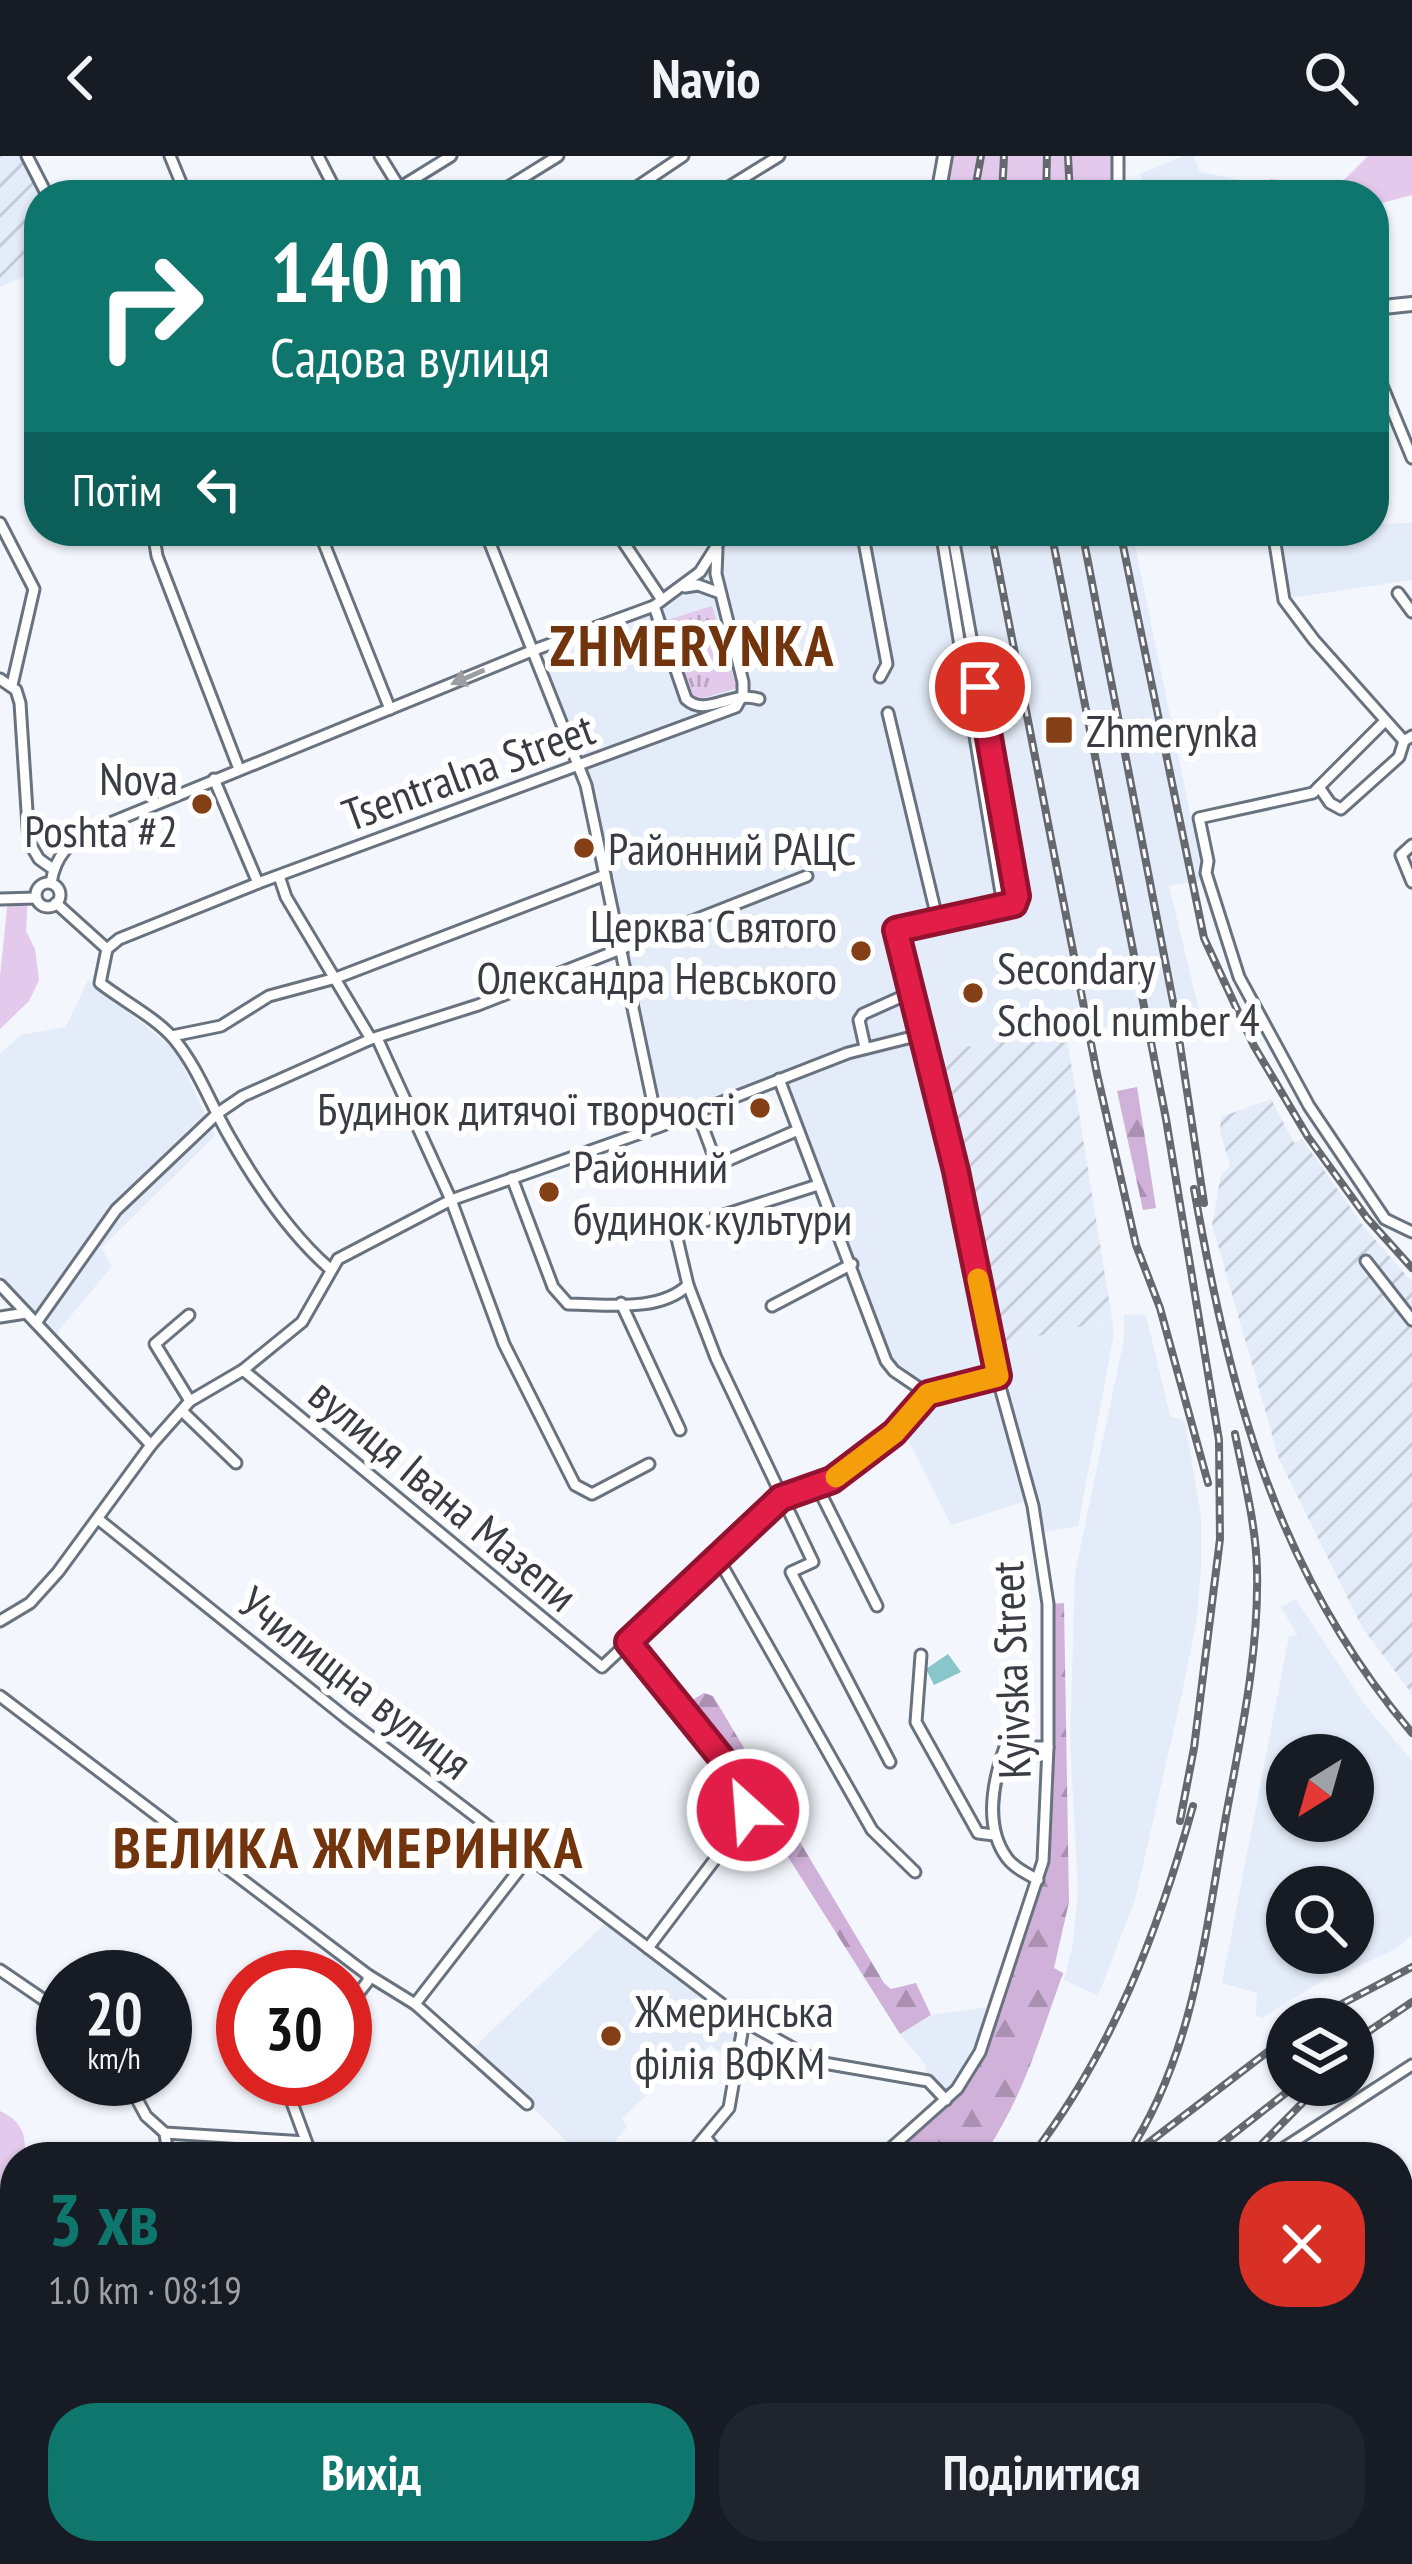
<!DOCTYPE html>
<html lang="uk">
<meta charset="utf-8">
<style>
body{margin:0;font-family:"PT Sans Narrow",sans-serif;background:#20242c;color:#f1f3f6;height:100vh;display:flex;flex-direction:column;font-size:45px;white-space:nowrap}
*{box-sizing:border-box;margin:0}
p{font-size:39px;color:#9ea1a6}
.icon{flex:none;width:66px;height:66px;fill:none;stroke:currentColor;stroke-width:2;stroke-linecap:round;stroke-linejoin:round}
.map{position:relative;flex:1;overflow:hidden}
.sheet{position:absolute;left:0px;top:1986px;width:1413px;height:423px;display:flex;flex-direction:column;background:#171b24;border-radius:48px 48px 0 0;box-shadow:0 3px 9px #0004}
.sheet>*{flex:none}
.guide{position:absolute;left:24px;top:24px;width:1365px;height:366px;border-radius:48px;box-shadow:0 3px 9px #0004;background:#0f766e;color:#fff;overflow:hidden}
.needle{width:78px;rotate:217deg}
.tools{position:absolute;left:1266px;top:1578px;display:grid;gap:24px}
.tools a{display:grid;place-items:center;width:108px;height:108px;border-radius:50%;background:#171b24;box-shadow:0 3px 9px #0004;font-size:60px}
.speed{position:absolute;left:36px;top:1794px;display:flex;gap:24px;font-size:60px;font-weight:700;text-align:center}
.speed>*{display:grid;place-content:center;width:156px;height:156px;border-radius:50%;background:#171b24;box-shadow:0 3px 9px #0004;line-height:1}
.speed small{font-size:30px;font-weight:400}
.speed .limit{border:18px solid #d22;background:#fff;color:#111}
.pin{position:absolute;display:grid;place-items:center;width:102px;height:102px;color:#fff;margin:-51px;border:6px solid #fff;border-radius:50%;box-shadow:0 3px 12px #0007}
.me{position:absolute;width:132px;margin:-66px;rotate:334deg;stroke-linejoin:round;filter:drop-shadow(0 0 9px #0008)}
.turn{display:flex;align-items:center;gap:42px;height:252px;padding:0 48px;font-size:54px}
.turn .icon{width:156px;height:156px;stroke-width:2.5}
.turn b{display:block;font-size:84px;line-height:102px}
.then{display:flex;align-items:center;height:114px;padding:0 48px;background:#0003;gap:24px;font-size:45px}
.round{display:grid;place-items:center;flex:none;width:126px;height:126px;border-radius:48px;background:#20242c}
.head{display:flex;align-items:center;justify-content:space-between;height:204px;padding:0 48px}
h1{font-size:72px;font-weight:700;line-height:90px;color:#0f766e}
.cta{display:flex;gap:24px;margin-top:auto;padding:24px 48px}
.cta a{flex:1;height:138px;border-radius:48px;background:#0f766e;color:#fff;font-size:48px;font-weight:700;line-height:138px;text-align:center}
.cta a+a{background:#20242c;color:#f1f3f6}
header{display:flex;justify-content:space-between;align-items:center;height:156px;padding:0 48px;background:#171b24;font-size:54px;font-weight:700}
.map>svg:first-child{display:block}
.built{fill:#e4ecf9;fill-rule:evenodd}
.industrial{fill:url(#industrial-furrows)}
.green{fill:#e3c9eb}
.forest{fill:url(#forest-firs)}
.park{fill:url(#park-tufts)}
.water{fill:#88c6c9}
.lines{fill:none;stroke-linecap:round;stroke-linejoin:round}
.minor-casing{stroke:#69727f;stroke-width:15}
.major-casing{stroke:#69727f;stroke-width:18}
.minor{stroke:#fff;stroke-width:9}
.major{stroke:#fff;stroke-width:12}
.rail-casing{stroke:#65696f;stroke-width:8}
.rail{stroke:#fff;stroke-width:3;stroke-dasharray:9;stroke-linecap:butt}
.oneway{fill:#9c9ea1}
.route-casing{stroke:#92132f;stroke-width:30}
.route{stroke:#e11d48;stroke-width:21}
.slow{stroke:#f59e0b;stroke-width:21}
.poi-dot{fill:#843f16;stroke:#fff;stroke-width:4.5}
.labels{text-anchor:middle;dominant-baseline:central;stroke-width:12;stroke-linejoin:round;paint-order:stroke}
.poi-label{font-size:45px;fill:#393d43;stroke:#fff;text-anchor:start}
.street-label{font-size:45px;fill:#393d43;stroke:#fff}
.district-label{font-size:57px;font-weight:bold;letter-spacing:3px;fill:#72340d;stroke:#fff}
</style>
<header><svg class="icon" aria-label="back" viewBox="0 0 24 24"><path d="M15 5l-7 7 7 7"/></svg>Navio<svg class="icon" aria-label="search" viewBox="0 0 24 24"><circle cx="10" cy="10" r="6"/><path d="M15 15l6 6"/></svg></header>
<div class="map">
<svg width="1412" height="2408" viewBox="0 0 1412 2408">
<defs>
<pattern id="industrial-furrows" width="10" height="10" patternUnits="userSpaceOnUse" patternTransform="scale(3)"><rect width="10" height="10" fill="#e4ecf9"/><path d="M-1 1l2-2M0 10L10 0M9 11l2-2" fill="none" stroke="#c4cbd7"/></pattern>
<pattern id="forest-firs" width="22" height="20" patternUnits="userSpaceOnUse" patternTransform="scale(3)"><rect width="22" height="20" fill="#d0b1d9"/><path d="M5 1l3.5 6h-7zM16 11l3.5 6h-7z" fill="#aa91b2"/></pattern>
<pattern id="park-tufts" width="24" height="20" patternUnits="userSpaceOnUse" patternTransform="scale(3)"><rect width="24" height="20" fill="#e3c9eb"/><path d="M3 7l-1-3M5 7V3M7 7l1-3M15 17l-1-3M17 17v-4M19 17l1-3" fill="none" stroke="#b9a4c0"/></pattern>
</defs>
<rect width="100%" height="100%" fill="#f3f7fd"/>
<g class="built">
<path d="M1183,0H1194L1200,16L1255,27L1256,39H1147L1140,18Z"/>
<path d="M1412,367V424L1290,442L1277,375H1374V368Z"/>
<path d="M726,375H1132L1204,724L1169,730L1200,858L926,897L991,1191L1112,1163L1114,1178L1078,1370L1037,1377L1030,1344L951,1369L901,1270L927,1237L894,1215L779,923L658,971L586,629L534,494L643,455L700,416Z"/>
<path d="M88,824L176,895L215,980L101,1092L112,1110L56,1178L0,1118V898L21,879L66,871Z"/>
<path d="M1124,1159H1146L1170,1260L1185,1265L1201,1361V1412L1197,1462L1182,1537L1135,1744L1098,1840L1064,1824L1073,1788L1078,1734L1070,1584L1075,1417L1124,1183Z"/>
<path d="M1296,1443L1365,1549L1412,1605V1779L1397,1792L1336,1821L1332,1819L1262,1862L1256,1860L1257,1837L1222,1827L1289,1480L1297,1479L1281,1451ZM1287,1599H1353V1665H1287ZM1287,1731H1353V1797H1287Z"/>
<path d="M605,1768L738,1871L734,1906L710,1889L680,1928L668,1918L622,1963L627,1971L602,2001H583L472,1893Z"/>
<path d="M996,1850L984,1887L946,1944L928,1925L925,1908L900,1878L931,1859Z"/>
</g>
<g class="industrial">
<path d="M0,0H27L47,39H39V114L0,131Z"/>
<path d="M1066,876L1112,1163L991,1191L925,897Z"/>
<path d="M1271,943L1294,987L1302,983L1364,1071L1412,1126V1538L1362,1471L1279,1303L1212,1068L1221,1019L1230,1010L1220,975L1221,961Z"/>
<path d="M524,2394H596L582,2408H533L521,2397Z"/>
<path d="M856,2394H1036L1032,2408H840Z"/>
</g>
<g class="green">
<path d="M945,0H1118V39H938Z"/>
<path d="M1368,0H1412V39L1374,49V39H1260L1270,23L1338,30Z"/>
<path d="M28,742L26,775L35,793L39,824L29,845L0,873V820L8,743Z"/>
<path d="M0,1955C22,1965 26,1978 25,2001H15V2128L0,2079Z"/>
</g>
<g class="forest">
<path d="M1137,931L1156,1052L1143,1054L1117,935Z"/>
<path d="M1064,1447L1069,1746L1054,1812L1063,1817C1041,1879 1023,1941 986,1996L981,2001H917L903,1982L967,1920L1043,1705L1048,1448Z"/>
<path d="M704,1537L713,1540L884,1827L891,1833L916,1827L931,1859L900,1878L740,1625L681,1551Z"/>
</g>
<path class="park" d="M712,450L737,532L693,545L667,464Z"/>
<path class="water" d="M948,1498L961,1516L934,1529L926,1513Z"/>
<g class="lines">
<g class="minor-casing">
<g id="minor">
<path d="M27,0L47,39"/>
<path d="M170,0L186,39"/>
<path d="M318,0L338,39"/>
<path d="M380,0L404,39"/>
<path d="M1118,0V39"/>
<path d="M388,39L451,0"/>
<path d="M495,39L558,0"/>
<path d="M625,39L683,0"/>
<path d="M716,39L779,0"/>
<path d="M1374,210L1412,302"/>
<path d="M0,367L34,433L12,529"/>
<path d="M153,375L157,400L239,613"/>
<path d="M319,375L390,553"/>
<path d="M485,375L586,629L658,971"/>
<path d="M616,375L662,444"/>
<path d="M862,375L887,508L880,521"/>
<path d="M941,375L1002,743L999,752"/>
<path d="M1273,375L1284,444L1314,484L1404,585"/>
<path d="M685,431L698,429L720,437"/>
<path d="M1398,437L1412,456"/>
<path d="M654,450L686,543C706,562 731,534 759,543"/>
<path d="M0,523L16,534L20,547L29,686L39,703L53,713"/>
<path d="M888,557L938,766"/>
<path d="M1385,565L1313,637L1199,662L1208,705L1206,717L1239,821L1309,950L1385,1063L1412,1076"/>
<path d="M214,623L258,727"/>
<path d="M1319,631L1330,647L1341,653L1399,601L1404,585L1412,580"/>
<path d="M1412,689L1401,699L1412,726"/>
<path d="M279,720L286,741L371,883"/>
<path d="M51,727C55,701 69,685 93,674L534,494L654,450L700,416L726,375"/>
<circle cx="48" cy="739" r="12"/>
<path d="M0,743L36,742"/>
<path d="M54,749L56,747L107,793"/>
<path d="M172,880L221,870L269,840L336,822L605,719"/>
<path d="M377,882L451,1044L504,1188L575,1329L592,1338L649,1308"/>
<path d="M865,891L859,864L863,858L910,837"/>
<path d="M779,923L886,1205L894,1215L928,1238"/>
<path d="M697,955L717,1009L798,974"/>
<path d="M512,1022L553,1131L568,1148C606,1148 659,1157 688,1129L676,1078L683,1072L818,1029"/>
<path d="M1366,1105L1412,1164"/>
<path d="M329,1112C289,1077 255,1026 229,980C210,947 198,912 174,883C155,861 123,845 100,827L107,793L119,783L258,727L736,551L743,538V526L716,418L717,393"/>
<path d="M0,1129L151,1289"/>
<path d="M688,1129L716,1202L813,1406L791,1416L890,1606"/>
<path d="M621,1147L680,1274"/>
<path d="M772,1150L852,1108"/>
<path d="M189,1159L155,1188L190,1245"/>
<path d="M0,1161L26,1157"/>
<path d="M36,1167L116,1054L218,957L243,940L371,883L478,849L807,720"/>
<path d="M243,1214L602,1511L781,1342L832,1324L894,1277L928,1238L997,1220"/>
<path d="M182,1255L236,1307"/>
<path d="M818,1332L877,1450"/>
<path d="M98,1363L346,1562L744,1865L818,1906L928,1925L946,1944"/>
<path d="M719,1404L872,1674L915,1716"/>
<path d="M0,1465L30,1447L58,1416L151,1289L190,1245L243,1214L302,1166L338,1103L451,1044L658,971L848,897L920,879"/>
<path d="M628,1486L733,1616L749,1645L740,1670L648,1792"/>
<path d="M921,1499L916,1566L978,1677L994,1679"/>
<path d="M0,1540L368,1819V1825L345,1854"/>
<path d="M1038,1724C1028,1718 1014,1712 1007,1702C984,1671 993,1625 1005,1591H1048"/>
<path d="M0,1814L63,1857"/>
<path d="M368,1819L415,1848L529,1701"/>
<path d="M415,1848L527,1948"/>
<path d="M126,1923L146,1960L165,1977L306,1986"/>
<path d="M289,1923L291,1944L312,2001"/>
<path d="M165,1977L168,2001"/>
<path d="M706,1982L721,2001"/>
<path d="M688,2001L729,1952L744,1865"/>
<path d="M881,2001L957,1933L980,1896L1043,1705L1048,1591V1448L1033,1350L997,1220L955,1015L896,774L1014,748L1017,740L952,375"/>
<path d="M1270,2001L1412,1909"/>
<path d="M1398,2043L1412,2034"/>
<path d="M1398,2075L1412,2066"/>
<path d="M1398,2149L1412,2140"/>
<path d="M1398,2204L1412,2197"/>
<path d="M1398,2287L1412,2288"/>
<path d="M1398,2299L1412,2367"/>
<path d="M0,2338L15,2340"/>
<path d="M151,2394L158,2408"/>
<path d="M453,2394L463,2408"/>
<path d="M1150,2394V2408"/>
<path d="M294,2408L319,2394"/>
<path d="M510,2408L524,2394"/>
</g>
</g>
<g class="major-casing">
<g id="major">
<path d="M938,39L945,0"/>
<path d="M1374,152L1412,148"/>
</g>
</g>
<use href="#minor" class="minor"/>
<use href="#major" class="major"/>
<g class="rail-casing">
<g id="rail">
<path d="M1068,0L1070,39"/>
<path d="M974,39L981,0"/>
<path d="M1002,39L1004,0"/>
<path d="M1046,39L1047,0"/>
<path d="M991,375L1097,918L1136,1089L1160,1152L1208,1327"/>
<path d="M1051,375L1166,963L1219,1284L1220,1383L1194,1592L1180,1665"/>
<path d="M1082,375L1175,856L1204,1047"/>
<path d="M1120,375L1204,782L1254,890L1308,981L1367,1062L1412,1112"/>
<path d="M1194,1033C1231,1238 1274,1414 1412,1577"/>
<path d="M1313,1863L1412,1811"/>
<path d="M1353,1886L1412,1846"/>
<path d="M1139,1994L1287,1881"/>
<path d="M1031,2001C1112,1896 1158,1776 1193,1650"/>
<path d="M1126,2001C1194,1899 1205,1778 1226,1660C1241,1579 1259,1497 1257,1414C1256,1369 1244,1323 1235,1278"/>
<path d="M1204,2001L1296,1929"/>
<path d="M1249,2001L1320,1929"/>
<path d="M629,2408L643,2394"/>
<path d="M711,2408L726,2394"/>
<path d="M807,2408L818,2394"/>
<path d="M832,2408L848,2394"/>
<path d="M871,2408L886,2394"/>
<path d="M901,2408L913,2394"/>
<path d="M986,2408L994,2394"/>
</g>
</g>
<use href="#rail" class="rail"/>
</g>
<defs><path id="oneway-solid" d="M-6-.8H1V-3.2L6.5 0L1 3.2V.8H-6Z" transform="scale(3)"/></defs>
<use class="oneway" href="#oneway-solid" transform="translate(468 521) rotate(157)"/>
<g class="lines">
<g class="route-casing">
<path id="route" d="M748,1654L749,1645L740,1625L628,1486L781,1342L832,1324L894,1277L928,1238L998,1220L956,1015L896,774L1014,748L1017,740L980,531"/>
</g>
<use href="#route" class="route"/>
<path class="slow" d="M836,1321L894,1277L928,1238L998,1220L978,1123"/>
</g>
<g class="poi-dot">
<rect x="1044" y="559" width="30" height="30" rx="6"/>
<circle cx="202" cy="648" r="12"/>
<circle cx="584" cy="692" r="12"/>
<circle cx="861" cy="795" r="12"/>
<circle cx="973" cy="837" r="12"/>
<circle cx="760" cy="952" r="12"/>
<circle cx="549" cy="1036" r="12"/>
<circle cx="611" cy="1880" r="12"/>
</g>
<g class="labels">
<g class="poi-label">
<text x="1086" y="574">Zhmerynka</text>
<text x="178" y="622" text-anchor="end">Nova<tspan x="178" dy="52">Poshta #2</tspan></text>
<text x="608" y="692">Районний РАЦС</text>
<text x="837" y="769" text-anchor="end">Церква Святого<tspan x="837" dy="52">Олександра Невського</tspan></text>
<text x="997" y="811">Secondary<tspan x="997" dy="52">School number 4</tspan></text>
<text x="736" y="952" text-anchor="end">Будинок дитячої творчості</text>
<text x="573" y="1010">Районний<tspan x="573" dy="52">будинок культури</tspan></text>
<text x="635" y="1854">Жмеринська<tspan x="635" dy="52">філія ВФКМ</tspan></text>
</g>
<g class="street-label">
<text transform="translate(468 615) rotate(-20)">Tsentralna Street</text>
<text transform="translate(444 1338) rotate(40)">вулиця Івана Мазепи</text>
<text transform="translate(1010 1514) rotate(-92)">Kyivska Street</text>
<text transform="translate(356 1526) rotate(38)">Училищна вулиця</text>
</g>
<g class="district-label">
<text x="693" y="489">ZHMERYNKA</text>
<text x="349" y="1691">ВЕЛИКА ЖМЕРИНКА</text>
</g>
</g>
</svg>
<div class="tools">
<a><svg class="needle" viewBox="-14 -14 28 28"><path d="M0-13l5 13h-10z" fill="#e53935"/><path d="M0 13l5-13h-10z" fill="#9ea1a6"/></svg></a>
<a><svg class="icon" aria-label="search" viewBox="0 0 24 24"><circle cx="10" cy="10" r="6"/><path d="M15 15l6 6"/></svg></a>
<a><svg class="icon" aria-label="layers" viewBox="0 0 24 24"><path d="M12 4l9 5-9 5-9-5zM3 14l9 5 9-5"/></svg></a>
</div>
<div class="speed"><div>20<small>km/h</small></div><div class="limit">30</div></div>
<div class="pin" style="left:980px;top:531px;background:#d93025"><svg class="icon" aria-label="arrive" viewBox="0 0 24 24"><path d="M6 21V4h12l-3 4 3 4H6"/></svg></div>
<svg class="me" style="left:748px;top:1654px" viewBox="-20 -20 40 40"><circle r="17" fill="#e11d48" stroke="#fff" stroke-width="3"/><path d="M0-11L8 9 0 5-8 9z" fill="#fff"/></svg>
<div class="guide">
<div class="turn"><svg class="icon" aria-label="right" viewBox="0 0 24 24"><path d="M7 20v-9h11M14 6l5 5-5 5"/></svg><div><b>140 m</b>Садова вулиця</div></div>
<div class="then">Потім<svg class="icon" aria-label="left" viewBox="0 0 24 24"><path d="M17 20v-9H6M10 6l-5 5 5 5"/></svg></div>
</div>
<section class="sheet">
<div class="head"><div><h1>3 хв</h1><p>1.0 km · 08:19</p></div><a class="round" style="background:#d93025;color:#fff"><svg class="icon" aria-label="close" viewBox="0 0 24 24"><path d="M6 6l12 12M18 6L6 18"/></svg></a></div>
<div class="cta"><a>Вихід</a><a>Поділитися</a></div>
</section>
</div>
